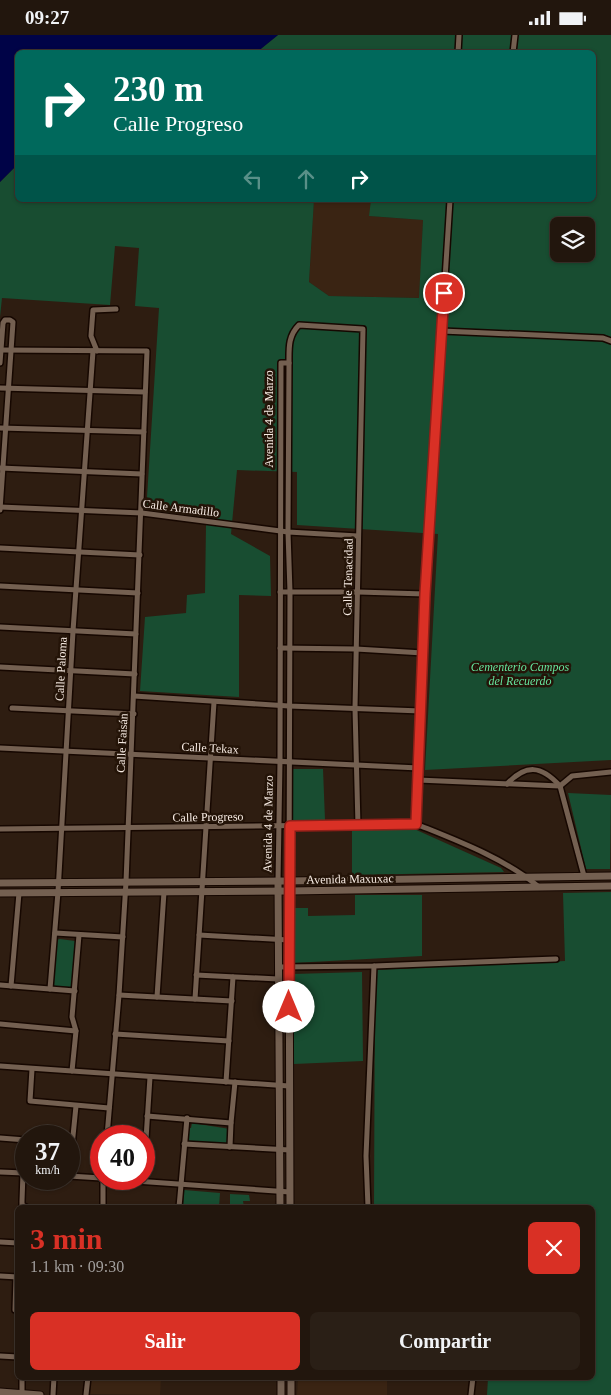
<!DOCTYPE html>
<html lang="es">
<meta charset="utf-8">
<style>
body{margin:0;font-family:Georgia,serif;background:#2a1f16;color:#f1f3f6;height:100vh;display:flex;flex-direction:column;font-size:19px;white-space:nowrap}
*{box-sizing:border-box;margin:0}
p{font-size:16px;color:#a29f9d}
.icon{flex:none;width:28px;height:28px;fill:none;stroke:currentColor;stroke-width:2;stroke-linecap:round;stroke-linejoin:round}
.map{position:relative;flex:1;overflow:hidden}
.side{position:absolute;left:15px;top:1170px;width:580px;height:175px;display:flex;flex-direction:column;background:#22160d;border-radius:8px;box-shadow:0 1px 4px #0004,0 0 0 1px #3f352e}
.side>*{flex:none}
.guide{position:absolute;left:15px;top:15px;width:581px;height:152px;border-radius:8px;box-shadow:0 1px 4px #0004,0 0 0 1px #3f352e;background:#00695c;color:#fff;overflow:hidden}
.buttons{position:absolute;left:550px;top:182px;display:grid;gap:10px}
.buttons a{display:grid;place-items:center;width:45px;height:45px;border-radius:8px;background:#22160d;box-shadow:0 1px 4px #0004,0 0 0 1px #3f352e;font-size:25px}
.speed{position:absolute;left:15px;top:1090px;display:flex;gap:10px;font-size:25px;font-weight:700;text-align:center}
.speed>*{display:grid;place-content:center;width:65px;height:65px;border-radius:50%;background:#22160d;box-shadow:0 1px 4px #0004,0 0 0 1px #3f352e;line-height:1}
.speed small{font-size:12px;font-weight:400}
.speed .limit{border:8px solid #d22;background:#fff;color:#111}
.pin{position:absolute;display:grid;place-items:center;width:42px;height:42px;color:#fff;margin:-21px;border:2px solid #fff;border-radius:50%;box-shadow:0 1px 5px #0007}
.me{position:absolute;width:55px;margin:-28px;rotate:0deg;stroke-linejoin:round;filter:drop-shadow(0 0 4px #0008)}
.turn{display:flex;align-items:center;gap:18px;height:105px;padding:0 15px;font-size:22px}
.turn .icon{width:65px;height:65px;stroke-width:2.5}
.turn b{display:block;font-size:35px;line-height:42px}
.lanes{display:flex;align-items:center;height:48px;padding:0 15px;background:#0003;justify-content:center;gap:25px;direction:ltr}
.lanes .off{opacity:.35}
.round{display:grid;place-items:center;flex:none;width:52px;height:52px;border-radius:8px;background:#2a1f16}
.headline{display:flex;align-items:center;justify-content:space-between;height:85px;padding:0 15px}
h1{font-size:30px;font-weight:700;line-height:38px;color:#d93025}
.cta{display:flex;gap:10px;margin-top:auto;padding:10px 15px}
.cta a{flex:1;height:58px;border-radius:8px;background:#d93025;color:#fff;font-size:20px;font-weight:700;line-height:58px;text-align:center}
.cta a+a{background:#2a1f16;color:#f1f3f6}
.status{display:flex;justify-content:space-between;align-items:center;height:35px;padding:0 25px;background:#22160d;direction:ltr}
.status svg{height:14px;fill:currentColor}
.map>svg:first-child{display:block}
.built{fill:#3a2413}
.green{fill:#184d31;fill-rule:evenodd}
.water{fill:#000347}
.lines{fill:none;stroke-linecap:round;stroke-linejoin:round}
.street-casing{stroke:#160700;stroke-width:8}
.secondary-casing{stroke:#160700;stroke-width:9}
.street{stroke:#746051;stroke-width:5}
.secondary{stroke:#746051;stroke-width:7}
.route-casing{stroke:#8d1f18;stroke-width:12}
.route{stroke:#d93025;stroke-width:9}
.labels{text-anchor:middle;dominant-baseline:central;stroke-width:5;stroke-linejoin:round;paint-order:stroke}
.street-label{font-size:12px;fill:#f8ece4;stroke:#241408}
.park-label{font-size:12px;font-style:italic;fill:#65e59e;stroke:#241408}
</style>
<div class="status"><b>09:27</b><svg viewBox="0 0 49 12"><path d="M0 12V9h3v3zM5 12V6h3v6zM10 12V3h3v9zM15 12V0h3v12zM26 1h20v11H26zM47 4h2v5h-2z"/></svg></div>
<div class="map">
<svg width="611" height="1360" viewBox="0 0 611 1360">
<rect width="100%" height="100%" fill="#2e1d11"/>
<g class="built">
<path d="M314,165H371L370,181L423,185L420,263L329,261L309,247Z"/>
<path d="M91,1343H161L160,1360L90,1359Z"/>
<path d="M298,1343H387V1360H297Z"/>
</g>
<g class="green">
<path d="M278,0H611V725L425,735L438,499L297,490V437L237,435L231,499L270,521L271,561L239,560V662L140,656L145,582L186,578L187,560L205,558L206,490L146,478L159,273L135,271L139,213L115,211L110,270L2,263L0,282V147L17,130L18,165H314L309,247L329,261L419,263L423,185L369,181L371,165H594V18L257,17ZM559,191H586V219H559Z"/>
<path d="M293,734H323L325,785L292,787Z"/>
<path d="M568,758L611,760L610,834H586Z"/>
<path d="M400,791L412,793L501,833L504,837L352,840V792Z"/>
<path d="M611,857V1360H487L488,1343L592,1342V1172H374L375,935L565,926L563,858Z"/>
<path d="M355,860H422V921L293,928L294,873H308V881L355,880Z"/>
<path d="M60,904L75,906L73,955L52,953L55,905Z"/>
<path d="M362,937L363,1026L294,1029L293,939Z"/>
<path d="M192,1088L230,1094L228,1112L189,1108V1093H191Z"/>
<path d="M184,1155L220,1158L219,1172H183Z"/>
<path d="M230,1159L249,1160L250,1166H243L244,1172H230Z"/>
</g>
<path class="water" d="M0,0H278L257,17L18,18L17,130L0,147Z"/>
<g class="lines">
<g class="street-casing">
<g id="street">
<path d="M458,18L459,0"/>
<path d="M513,18L515,0"/>
<path d="M442,296L603,303L611,306"/>
<path d="M1,315L147,316L126,847L119,960L107,1101"/>
<path d="M97,316L91,301L93,275L116,274"/>
<path d="M0,328L3,288L5,285H10L13,287L0,475"/>
<path d="M289,328C289,313 288,301 299,290L363,294L355,673L358,791"/>
<path d="M0,353L145,357"/>
<path d="M0,393L144,397"/>
<path d="M0,433L142,439"/>
<path d="M0,472L142,478L288,497L358,501"/>
<path d="M0,513L140,520"/>
<path d="M0,551L138,558"/>
<path d="M280,557H358L425,559"/>
<path d="M0,592L136,599"/>
<path d="M280,613L356,614L423,618"/>
<path d="M0,632L135,639"/>
<path d="M134,661L289,671L421,676"/>
<path d="M12,673L134,679"/>
<path d="M0,713L419,733"/>
<path d="M418,745L560,751"/>
<path d="M507,749C526,729 541,730 560,751L584,841"/>
<path d="M560,751L572,741L611,737"/>
<path d="M416,789L425,559L450,165"/>
<path d="M0,794L416,789C458,806 504,823 539,852"/>
<path d="M278,846L280,726L281,328H289L288,497L290,557L289,846"/>
<path d="M55,898L123,902"/>
<path d="M199,900L289,905"/>
<path d="M278,932L374,931L556,924"/>
<path d="M196,940L278,944"/>
<path d="M0,950L75,956"/>
<path d="M11,951L19,858"/>
<path d="M50,954L58,857L73,596L93,316"/>
<path d="M119,960L232,966"/>
<path d="M157,962L164,857"/>
<path d="M195,964L214,667"/>
<path d="M0,989L76,996"/>
<path d="M115,999L229,1006"/>
<path d="M0,1031L289,1051"/>
<path d="M32,1034L30,1066L109,1073"/>
<path d="M72,1036L76,996L72,982L79,900"/>
<path d="M226,1047L233,942"/>
<path d="M147,1081L231,1088"/>
<path d="M0,1103L26,1105"/>
<path d="M184,1109L290,1115"/>
<path d="M230,1112L231,1088L235,1047"/>
<path d="M144,1135L150,1042"/>
<path d="M0,1137L24,1138"/>
<path d="M23,1138L22,1166V1170L26,1172"/>
<path d="M69,1141L76,1071"/>
<path d="M69,1141L101,1143"/>
<path d="M107,1144L290,1157"/>
<path d="M103,1172V1144"/>
<path d="M179,1172L187,1083"/>
<path d="M368,1172L366,1121L374,931"/>
<path d="M0,1207L18,1208"/>
<path d="M0,1241L18,1242"/>
<path d="M16,1242L15,1275L18,1276"/>
<path d="M0,1321L18,1322"/>
<path d="M22,1359V1342"/>
<path d="M53,1360L54,1342"/>
<path d="M86,1360L88,1342"/>
<path d="M471,1360L473,1342"/>
</g>
</g>
<g class="secondary-casing">
<g id="secondary">
<path d="M278,846L280,1172"/>
<path d="M0,848L289,846L611,841"/>
<path d="M289,853L290,1172"/>
<path d="M0,858L289,856L611,851"/>
<path d="M281,1342V1360"/>
<path d="M291,1342V1360"/>
<path d="M0,1357L40,1360"/>
</g>
</g>
<use href="#street" class="street"/>
<use href="#secondary" class="secondary"/>
</g>
<g class="lines">
<g class="route-casing">
<path id="route" d="M289,972L290,791L416,789L425,559L444,258"/>
</g>
<use href="#route" class="route"/>
</g>
<g class="labels">
<g class="street-label">
<text transform="translate(269 384) rotate(-90)">Avenida 4 de Marzo</text>
<text transform="translate(181 473) rotate(7)">Calle Armadillo</text>
<text transform="translate(348 542) rotate(-89)">Calle Tenacidad</text>
<text transform="translate(61 634) rotate(-87)">Calle Paloma</text>
<text transform="translate(122 708) rotate(-87)">Calle Faisán</text>
<text transform="translate(210 713) rotate(3)">Calle Tekax</text>
<text transform="translate(208 782) rotate(-1)">Calle Progreso</text>
<text transform="translate(268 789) rotate(-89)">Avenida 4 de Marzo</text>
<text transform="translate(350 844) rotate(-1)">Avenida Maxuxac</text>
</g>
<g class="park-label">
<text x="520" y="632">Cementerio Campos<tspan x="520" dy="14">del Recuerdo</tspan></text>
</g>
</g>
</svg>
<div class="buttons">
<a><svg class="icon" aria-label="layers" viewBox="0 0 24 24"><path d="M12 4l9 5-9 5-9-5zM3 14l9 5 9-5"/></svg></a>
</div>
<div class="speed"><div>37<small>km/h</small></div><div class="limit">40</div></div>
<div class="pin" style="left:444px;top:258px;background:#d93025"><svg class="icon" aria-label="arrive" viewBox="0 0 24 24"><path d="M6 21V4h12l-3 4 3 4H6"/></svg></div>
<svg class="me" style="left:289px;top:972px" viewBox="-20 -20 40 40"><circle r="19" fill="#fff"/><path d="M0-13L10 11 0 6-10 11z" fill="#d93025"/></svg>
<div class="guide">
<div class="turn"><svg class="icon" aria-label="right" viewBox="0 0 24 24"><path d="M7 20v-9h11M14 6l5 5-5 5"/></svg><div><b>230 m</b>Calle Progreso</div></div>
<div class="lanes"><svg class="icon off" aria-label="left" viewBox="0 0 24 24"><path d="M17 20v-9H6M10 6l-5 5 5 5"/></svg><svg class="icon off" aria-label="ahead" viewBox="0 0 24 24"><path d="M12 20V5M6 11l6-6 6 6"/></svg><svg class="icon" aria-label="right" viewBox="0 0 24 24"><path d="M7 20v-9h11M14 6l5 5-5 5"/></svg></div>
</div>
<section class="side">
<div class="headline"><div><h1>3 min</h1><p>1.1 km · 09:30</p></div><a class="round" style="background:#d93025;color:#fff"><svg class="icon" aria-label="close" viewBox="0 0 24 24"><path d="M6 6l12 12M18 6L6 18"/></svg></a></div>
<div class="cta"><a>Salir</a><a>Compartir</a></div>
</section>
</div>
